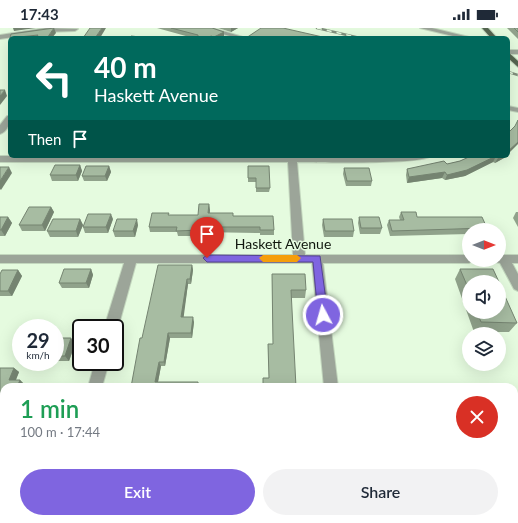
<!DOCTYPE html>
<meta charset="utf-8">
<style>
body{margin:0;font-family:Lato,sans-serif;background:#f2f2f3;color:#1f2937;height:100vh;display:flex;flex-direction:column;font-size:15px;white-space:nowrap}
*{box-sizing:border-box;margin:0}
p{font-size:13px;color:#747a83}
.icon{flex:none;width:22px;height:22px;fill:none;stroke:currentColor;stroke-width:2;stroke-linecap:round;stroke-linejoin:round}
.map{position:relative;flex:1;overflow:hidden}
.sheet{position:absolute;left:0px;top:355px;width:518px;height:140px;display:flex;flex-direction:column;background:#fff;border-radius:12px 12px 0 0;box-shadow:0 4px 16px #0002}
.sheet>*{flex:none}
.hud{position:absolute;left:8px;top:8px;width:502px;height:122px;border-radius:6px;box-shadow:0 4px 16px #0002;background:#00695c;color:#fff;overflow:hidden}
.needle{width:26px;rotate:90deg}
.fabs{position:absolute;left:462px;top:195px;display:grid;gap:8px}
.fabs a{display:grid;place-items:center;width:44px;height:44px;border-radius:50%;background:#fff;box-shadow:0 4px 16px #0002;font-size:20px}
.speed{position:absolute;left:12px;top:291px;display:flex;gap:8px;font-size:20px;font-weight:700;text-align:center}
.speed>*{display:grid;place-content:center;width:52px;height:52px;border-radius:50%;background:#fff;box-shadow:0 4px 16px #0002;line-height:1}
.speed small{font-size:10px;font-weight:400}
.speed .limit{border:2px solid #111;border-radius:6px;background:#fff;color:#111}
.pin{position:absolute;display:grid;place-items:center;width:34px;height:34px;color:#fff;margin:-41px -17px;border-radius:50% 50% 50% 0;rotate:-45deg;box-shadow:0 0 4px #0007}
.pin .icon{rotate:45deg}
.me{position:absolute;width:44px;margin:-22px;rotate:354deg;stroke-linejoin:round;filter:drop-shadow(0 0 3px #0008)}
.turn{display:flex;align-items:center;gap:14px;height:84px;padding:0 20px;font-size:18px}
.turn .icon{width:52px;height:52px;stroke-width:2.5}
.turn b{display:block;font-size:28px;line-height:34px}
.then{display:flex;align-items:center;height:38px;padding:0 20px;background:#0003;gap:8px;font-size:15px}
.round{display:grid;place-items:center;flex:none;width:42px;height:42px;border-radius:21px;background:#f2f2f3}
.head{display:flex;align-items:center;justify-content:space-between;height:68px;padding:0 20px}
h1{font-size:24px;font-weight:600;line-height:30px;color:#1e9e55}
.primary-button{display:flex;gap:8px;margin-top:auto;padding:8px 20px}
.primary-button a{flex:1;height:46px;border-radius:24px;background:#7f65e0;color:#fff;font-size:16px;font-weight:600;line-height:46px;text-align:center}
.primary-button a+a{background:#f2f2f3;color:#1f2937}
.status{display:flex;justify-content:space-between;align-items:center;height:28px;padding:0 20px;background:#fff;direction:ltr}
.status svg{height:11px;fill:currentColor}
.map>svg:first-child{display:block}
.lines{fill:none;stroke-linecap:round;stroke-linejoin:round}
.minor-casing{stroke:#c3d7be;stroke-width:2}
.major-casing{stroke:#c3d7be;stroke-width:2}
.minor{fill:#9ca599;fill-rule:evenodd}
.major{fill:#546550;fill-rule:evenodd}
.rail-casing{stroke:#81907d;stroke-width:2.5}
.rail{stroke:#e5fbdf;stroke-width:1.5;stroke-dasharray:5;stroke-linecap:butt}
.wall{fill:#90a28b}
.shaded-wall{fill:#758471}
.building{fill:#a7bca2;stroke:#758471}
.route{fill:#7f65e0;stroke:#534292}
.slow{fill:#f59e0b}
.labels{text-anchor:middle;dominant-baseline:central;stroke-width:3;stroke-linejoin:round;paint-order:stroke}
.street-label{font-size:14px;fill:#10170e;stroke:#e5fbdf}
</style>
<div class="status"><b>17:43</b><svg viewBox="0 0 49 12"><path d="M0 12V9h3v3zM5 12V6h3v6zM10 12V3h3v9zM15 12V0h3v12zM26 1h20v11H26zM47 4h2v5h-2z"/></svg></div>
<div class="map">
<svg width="518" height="495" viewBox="0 0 518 495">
<rect width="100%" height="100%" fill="#e5fbdf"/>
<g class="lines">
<g class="minor-casing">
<g id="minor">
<path d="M46,0L78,1L75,3L46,4L0,11V7Z"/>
<path d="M203,0H213L246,10H236Z"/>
<path d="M420,0H432L473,10H461Z"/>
<rect x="508" y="22" width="10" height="4"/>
<path d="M508,78L518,80V84L508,82Z"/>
<path d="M7,88H10C10,95 8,103 0,106V97Z"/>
<path d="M0,128H431C421,137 316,134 297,134L305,227H469V232H474L469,235H323L338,359H324L312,235H136L118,300L115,304V300H104L124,235H0V227H293L288,134H0Z"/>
<path d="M499,227H518V235H512L518,246V263L514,261L500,235L495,234L494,232H499Z"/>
<path d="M95,334H109L102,359H88Z"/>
<path d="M49,491H67L66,495H48Z"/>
<path d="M337,491H355L356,495H338Z"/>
</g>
</g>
<g class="major-casing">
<g id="major">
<path d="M482,0H488L497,10H491Z"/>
<path d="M508,24L518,33V39L508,30Z"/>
</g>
</g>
<use href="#minor" class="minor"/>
<use href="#major" class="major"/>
<g class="rail-casing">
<g id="rail">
<path d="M317,0L360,10"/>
<path d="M508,44L518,47"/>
</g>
</g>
<use href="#rail" class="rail"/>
</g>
<g class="wall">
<path d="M157,0H212L224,4V8L220,10H193Z"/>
<path d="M218,0H238L231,4Z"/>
<path d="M507,0H518V11Z"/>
<path d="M471,128H506L504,130L495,135L493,134L465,148L445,152L442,150L407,155L406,147L407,141L447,136L460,133Z"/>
<path d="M80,137L82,143L78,153H52L50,147Z"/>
<path d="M109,138L111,144L107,153H84L82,148Z"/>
<path d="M248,138L270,160L269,164H256V154H248Z"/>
<path d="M344,140L372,153L371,158H346L343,146Z"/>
<path d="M209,176L210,185L233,188L274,202V207H260V205L201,204V208H178L177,204H150L149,199L169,187H198Z"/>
<path d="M51,179L54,184L45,203H22L19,197Z"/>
<path d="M401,184L417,189L487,200L486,202H469V206L390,208L387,197L389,192H400L399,189Z"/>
<path d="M516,184H518V199L513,190Z"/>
<path d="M0,189H8L12,195L5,208H0Z"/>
<path d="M359,189L382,200L380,206H360L358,195Z"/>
<path d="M80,191L83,197L78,209H50L47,203Z"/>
<path d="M113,191L108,205H85L83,199Z"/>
<path d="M323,191L354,203L353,209H324L322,197Z"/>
<path d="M138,197L135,209H115L113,203Z"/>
<path d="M192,237L193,242L191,256H188L183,289L194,294L192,310H170L165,338H161L158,354H198L199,359H131L142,310Z"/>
<path d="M91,241L93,247L89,260H62L59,255Z"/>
<path d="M460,241L469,254V284H499L517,295L509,304H474L455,251Z"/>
<path d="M18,242L22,248L12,268H0V246Z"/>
<path d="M272,246L306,262L305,270H292L269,350L268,316H273Z"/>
<path d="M55,310L75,316L69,333H55Z"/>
<path d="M0,340H14L19,344L16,352H20L24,356L23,359H4V446H0V416L3,409H0Z"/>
</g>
<g class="shaded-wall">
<path d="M13,0H36L14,3Z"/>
<path d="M54,0L56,5L52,10H47Z"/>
<path d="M102,0H106L100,10H95Z"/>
<path d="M231,0H238L231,4Z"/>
<path d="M224,4V8L220,10H214V9Z"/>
<path d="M38,7L40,10H10Z"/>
<path d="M5,62L7,68L0,77V68Z"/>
<path d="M518,114V116L508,126V123Z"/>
<path d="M496,128L493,134L465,148L445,152L447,147Z"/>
<path d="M501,128H506L504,130L495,135L498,130Z"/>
<path d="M80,137L82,143L78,153L76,147Z"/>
<path d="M109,138L111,144L107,153L105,148Z"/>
<path d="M9,139L12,145L1,162L0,161V153Z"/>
<path d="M445,144L442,150L407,155L409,149Z"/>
<path d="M209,176L210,182L209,191L208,185Z"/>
<path d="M51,179L54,184L45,203L42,197Z"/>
<path d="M111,186L113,191L108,205L106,199Z"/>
<path d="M8,189L12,195L5,208L1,202Z"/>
<path d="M80,191L83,197L78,209L76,203Z"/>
<path d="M137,191L138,197L135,209L133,203Z"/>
<path d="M192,237L193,242L191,256L190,251Z"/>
<path d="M91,241L93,247L89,260L86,255Z"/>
<path d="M18,242L22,248L12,268L8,263Z"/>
<path d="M187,251L188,256L183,294L181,289Z"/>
<path d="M193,289L194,294L192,310L191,305Z"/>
<path d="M168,305L170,310L165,338L164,334Z"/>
<path d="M71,310L75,316L69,333L65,328Z"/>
<path d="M159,334L161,338L157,359L155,354Z"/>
<path d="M14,340L19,344L14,356L9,352Z"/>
<path d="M20,352L24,356L23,359H17Z"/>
<path d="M4,395V407L0,405Z"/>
<path d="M8,491H17L16,495H6Z"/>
<path d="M126,491H129V495H125Z"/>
</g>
<g class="building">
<path d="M54,0L47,10H36L38,7L10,10L11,6Z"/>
<path d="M90,0H102L95,10H83Z"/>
<path d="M171,0H212L224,4L214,9L211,8L208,10H198V7Z"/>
<path d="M261,0H283L327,10H246Z"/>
<path d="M514,0H518V4Z"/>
<path d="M131,8L149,10H129Z"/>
<path d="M0,62H5L0,68Z"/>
<path d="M518,92V114L508,123V105L515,98Z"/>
<path d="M471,128H501L498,130L496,128L467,142L447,147L445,144L409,149L407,141L444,133L447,136L460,133Z"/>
<path d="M55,137H80L76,147H50Z"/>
<path d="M86,138H109L105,148H82Z"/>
<path d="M248,138H269L270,160H256V150H248Z"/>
<path d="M0,139H9L0,153Z"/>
<path d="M344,140H369L372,153H347Z"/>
<path d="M199,176H209L208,185H233V188H273L274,202H260V199H200V202L176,203L177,199H149L152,185H169L168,187H198Z"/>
<path d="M29,179H51L42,197H19Z"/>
<path d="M401,184H416L417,189H482L487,200L392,203L389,192H404Z"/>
<path d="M88,186H111L106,199H83Z"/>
<path d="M0,189H8L1,202H0Z"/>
<path d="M359,189H379L382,200H361Z"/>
<path d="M53,191H80L76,203H47Z"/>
<path d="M117,191H137L133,203H113Z"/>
<path d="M323,191H352L354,203H325Z"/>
<path d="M158,237H192L190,251H187L181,289H193L191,305H168L164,334H159L155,354H198V359H131L140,310H142Z"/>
<path d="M64,241H91L86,255H59Z"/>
<path d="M460,241H493L499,254H469V262Z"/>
<path d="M2,242H18L8,263H0V246Z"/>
<path d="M272,246H305L306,262H291L296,359H263V350H269L268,316H273Z"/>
<path d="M499,255L517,295L481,294L477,284H499Z"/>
<path d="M55,310H71L65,328H55Z"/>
<path d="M0,340H14L9,352H20L17,359H4V395L0,405Z"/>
<path d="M4,406V443H0V416Z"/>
<path d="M0,461H4V491H8L6,495H0Z"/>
<path d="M100,491H126L125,495H99Z"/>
<path d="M281,491H308V495H236V494H281Z"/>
</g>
<path class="route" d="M207,227L320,228L328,287L327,290H320L318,287L313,234H207L203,230Z"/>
<path class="slow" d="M263,227H297L301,230L297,234H263L259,230Z"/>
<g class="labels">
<g class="street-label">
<text x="283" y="215">Haskett Avenue</text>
</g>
</g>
</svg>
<div class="fabs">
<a><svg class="needle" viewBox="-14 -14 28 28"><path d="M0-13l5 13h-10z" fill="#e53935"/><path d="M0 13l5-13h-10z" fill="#747a83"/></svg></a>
<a><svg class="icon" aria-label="sound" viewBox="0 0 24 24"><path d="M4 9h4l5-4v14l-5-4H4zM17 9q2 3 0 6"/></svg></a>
<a><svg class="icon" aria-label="layers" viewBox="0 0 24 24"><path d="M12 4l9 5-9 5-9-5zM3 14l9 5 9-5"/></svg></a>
</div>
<div class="speed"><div>29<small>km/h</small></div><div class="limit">30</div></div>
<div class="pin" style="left:207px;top:230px;background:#d93025"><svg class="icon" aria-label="arrive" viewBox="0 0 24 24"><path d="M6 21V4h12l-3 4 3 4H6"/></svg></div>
<svg class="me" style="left:323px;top:287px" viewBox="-20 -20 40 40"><circle r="17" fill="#7f65e0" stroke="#fff" stroke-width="3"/><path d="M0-11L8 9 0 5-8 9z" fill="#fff"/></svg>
<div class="hud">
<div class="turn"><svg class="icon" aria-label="left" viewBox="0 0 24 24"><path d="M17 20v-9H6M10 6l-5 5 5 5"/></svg><div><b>40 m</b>Haskett Avenue</div></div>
<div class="then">Then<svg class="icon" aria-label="arrive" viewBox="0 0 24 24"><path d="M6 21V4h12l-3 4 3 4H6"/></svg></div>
</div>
<section class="sheet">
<div class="head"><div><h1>1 min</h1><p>100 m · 17:44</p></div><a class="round" style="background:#d93025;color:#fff"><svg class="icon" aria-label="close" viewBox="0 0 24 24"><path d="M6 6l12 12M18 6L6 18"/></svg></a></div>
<div class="primary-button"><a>Exit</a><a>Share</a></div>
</section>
</div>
